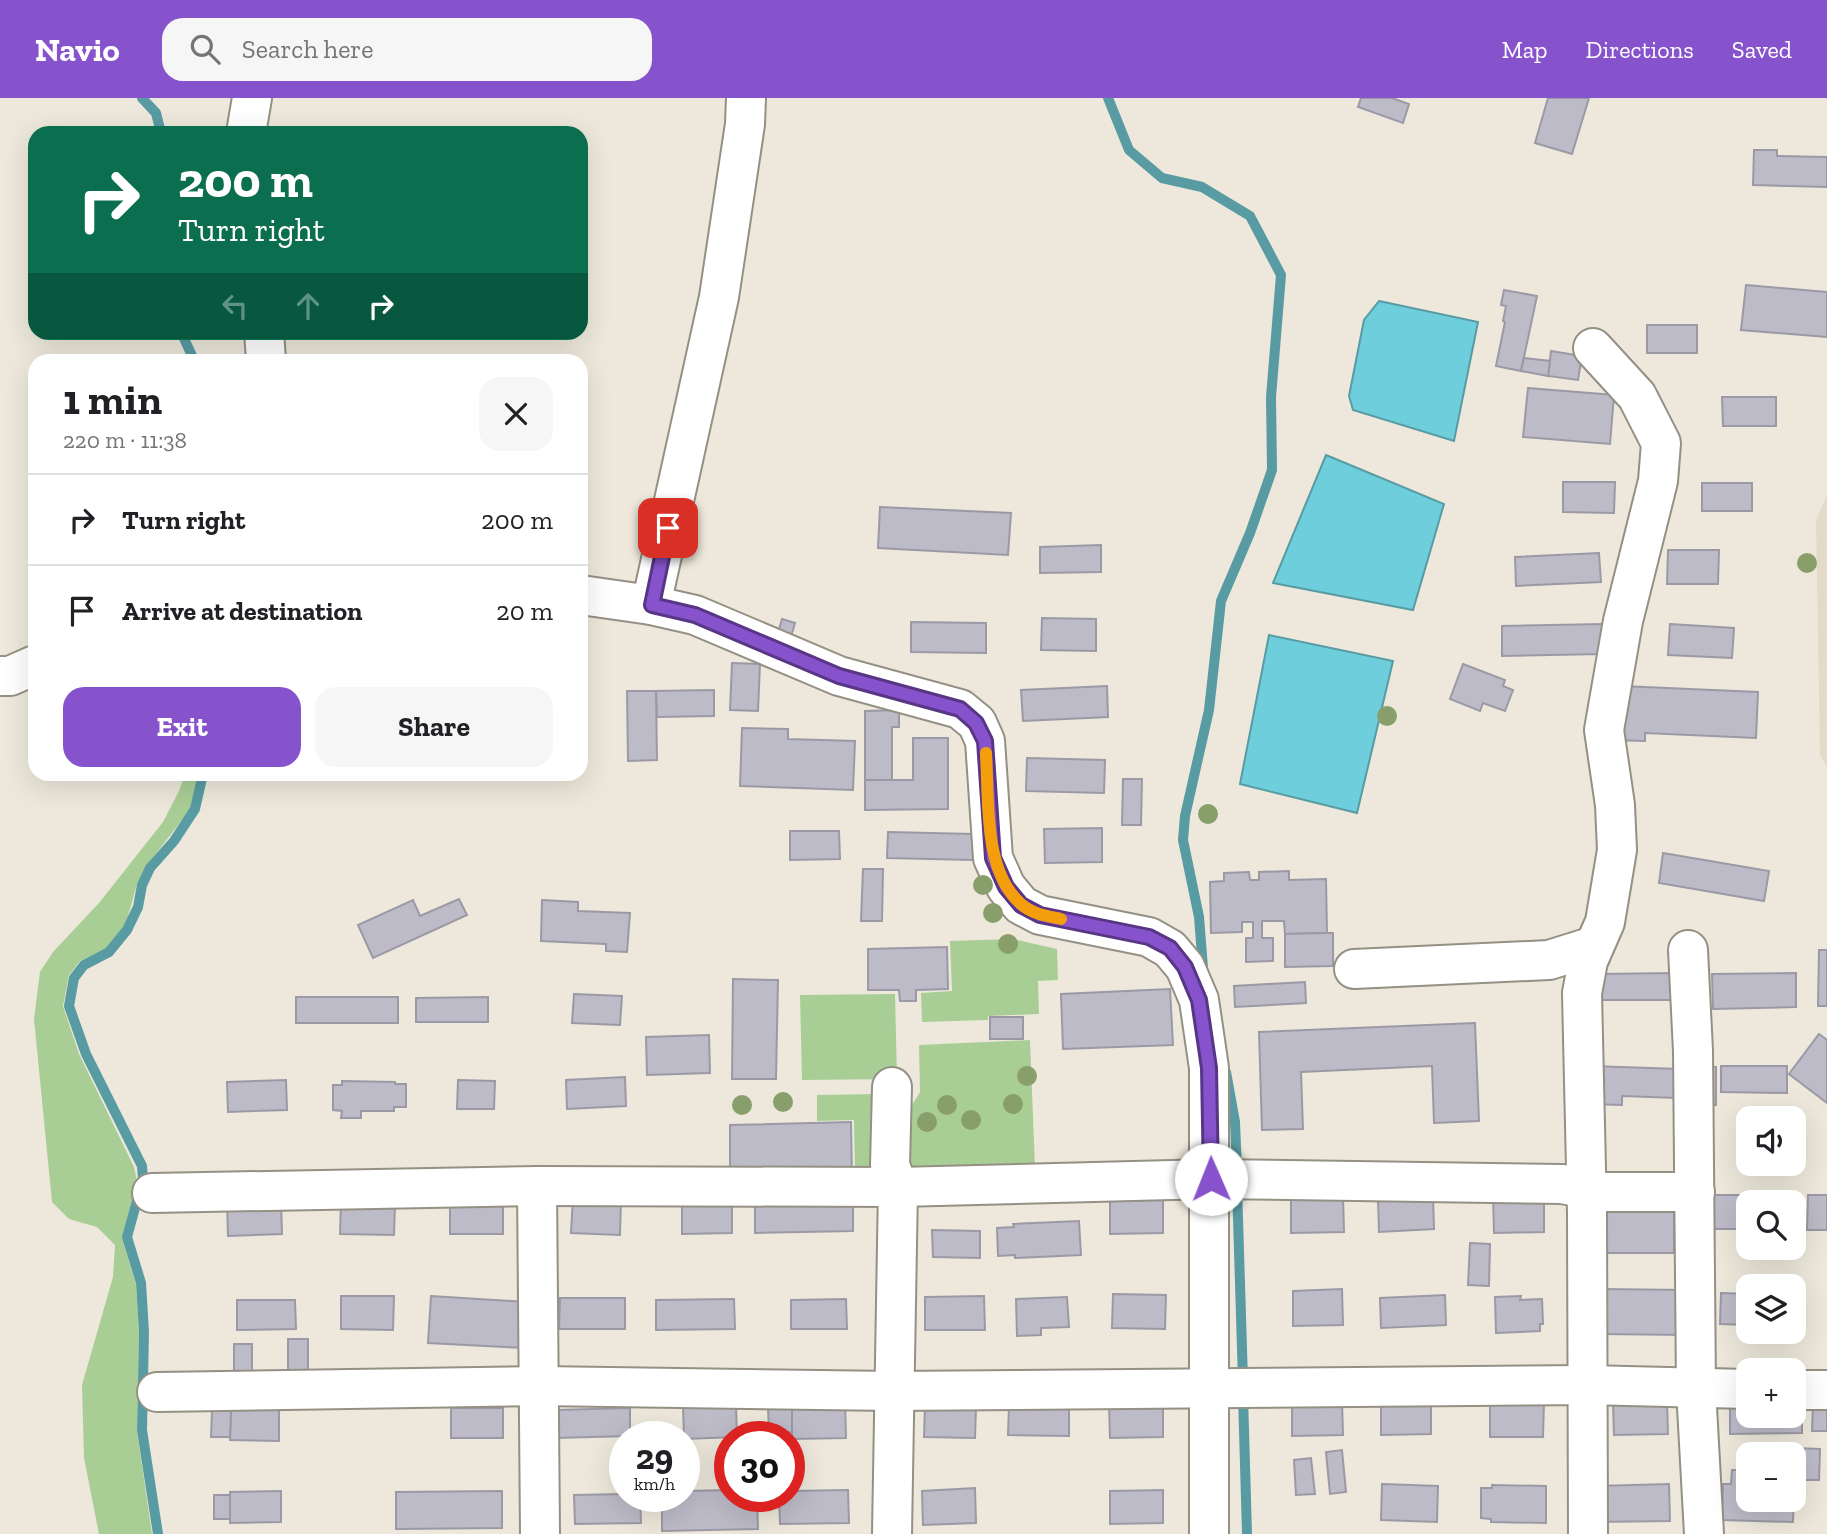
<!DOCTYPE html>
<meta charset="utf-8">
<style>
body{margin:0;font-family:"Zilla Slab",serif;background:#f6f6f6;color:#202124;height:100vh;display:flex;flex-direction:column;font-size:26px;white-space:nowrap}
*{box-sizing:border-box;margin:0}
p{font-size:23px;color:#757577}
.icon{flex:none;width:38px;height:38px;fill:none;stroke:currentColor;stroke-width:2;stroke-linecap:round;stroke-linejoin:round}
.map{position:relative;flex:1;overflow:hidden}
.details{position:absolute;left:28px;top:256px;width:560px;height:427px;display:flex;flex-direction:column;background:#fff;border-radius:21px;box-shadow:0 7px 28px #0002}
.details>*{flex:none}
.banner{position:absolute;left:28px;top:28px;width:560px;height:214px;border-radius:21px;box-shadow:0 7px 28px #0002;background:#0b6e4f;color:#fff;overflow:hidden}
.fabs{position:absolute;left:1736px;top:1008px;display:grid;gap:14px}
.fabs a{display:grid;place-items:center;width:70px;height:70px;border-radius:14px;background:#fff;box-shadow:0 7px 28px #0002;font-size:35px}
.speed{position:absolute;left:609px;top:1323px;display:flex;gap:14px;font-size:35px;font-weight:700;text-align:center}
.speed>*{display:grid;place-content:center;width:91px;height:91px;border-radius:50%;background:#fff;box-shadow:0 7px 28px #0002;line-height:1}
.speed small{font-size:18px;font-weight:400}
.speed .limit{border:10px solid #d22;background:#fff;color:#111}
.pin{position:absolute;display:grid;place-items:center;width:60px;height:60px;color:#fff;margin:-30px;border-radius:14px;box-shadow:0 4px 10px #0006}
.me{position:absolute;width:77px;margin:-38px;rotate:359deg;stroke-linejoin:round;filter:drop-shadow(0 0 5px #0008)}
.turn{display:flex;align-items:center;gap:24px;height:147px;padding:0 35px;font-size:32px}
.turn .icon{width:91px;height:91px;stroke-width:2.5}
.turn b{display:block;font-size:49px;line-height:60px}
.lanes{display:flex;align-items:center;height:66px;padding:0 35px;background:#0003;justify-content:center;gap:35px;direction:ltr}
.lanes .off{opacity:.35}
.round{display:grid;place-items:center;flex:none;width:74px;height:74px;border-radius:21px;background:#f6f6f6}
.overview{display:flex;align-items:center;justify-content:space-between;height:119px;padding:0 35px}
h1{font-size:42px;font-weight:700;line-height:52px}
.action{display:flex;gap:14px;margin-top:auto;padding:14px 35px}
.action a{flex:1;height:80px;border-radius:21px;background:#8753cc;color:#fff;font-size:28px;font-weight:700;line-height:80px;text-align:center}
.action a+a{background:#f6f6f6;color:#202124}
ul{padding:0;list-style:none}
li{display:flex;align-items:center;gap:21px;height:91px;padding:0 35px;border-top:2px solid #e0e0e0}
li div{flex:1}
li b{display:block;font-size:26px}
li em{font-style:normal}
header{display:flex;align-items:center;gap:42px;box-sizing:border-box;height:98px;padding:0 35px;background:#8753cc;color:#fff}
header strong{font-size:33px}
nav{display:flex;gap:38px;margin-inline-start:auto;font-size:24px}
.search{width:490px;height:63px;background:#f6f6f6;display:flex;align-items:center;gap:18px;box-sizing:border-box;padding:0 24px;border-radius:21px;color:#757577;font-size:26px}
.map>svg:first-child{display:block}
.built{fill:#e3dbc8}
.green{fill:#a9ce95}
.water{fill:#6ecedb;stroke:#589ba3;stroke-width:2}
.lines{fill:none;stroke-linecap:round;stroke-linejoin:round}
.stream{stroke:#589ba3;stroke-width:10}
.building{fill:#bdbbc8;stroke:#9b99a5;stroke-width:2}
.minor-casing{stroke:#959084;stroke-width:42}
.minor{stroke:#fff;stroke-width:38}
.tree{fill:#889f6b}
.route-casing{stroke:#583685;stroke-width:18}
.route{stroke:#8753cc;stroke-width:12}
.slow{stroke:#f59e0b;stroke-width:12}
</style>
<header>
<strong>Navio</strong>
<div class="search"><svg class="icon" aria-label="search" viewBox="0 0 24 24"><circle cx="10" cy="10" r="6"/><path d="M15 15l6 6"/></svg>Search here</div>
<nav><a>Map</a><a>Directions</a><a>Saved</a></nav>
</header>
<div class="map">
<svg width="1827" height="1436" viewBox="0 0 1827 1436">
<rect width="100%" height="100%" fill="#ede8db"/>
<path class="built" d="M1827,397V669L1820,657L1816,422Z"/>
<g class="green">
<path d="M185,676H199L192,709L147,767L137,786L125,829L108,849L80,863L69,877L63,908L79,956L134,1069L137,1083L122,1140L136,1187L139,1233L137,1333L152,1436H99L84,1360L82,1287L113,1179L115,1147L97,1129L69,1121L52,1104L34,921L40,874L53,854L99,805L163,724L179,693Z"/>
<path d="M1013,841L1057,851L1058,882L1038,883L1039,916L988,918V922L922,924L921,895L952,893L950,843Z"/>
<path d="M895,896L897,981L802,982L800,897Z"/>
<path d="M1030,942L1035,1070L903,1076L901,1025L920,994L919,947Z"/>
<path d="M876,996L877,1075H855L854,1022L817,1023V997Z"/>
</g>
<g class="water">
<path d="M1379,203L1478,224L1454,343L1353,312L1349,298L1364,222Z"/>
<path d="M1326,357L1444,406L1413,512L1273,485Z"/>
<path d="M1269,537L1393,563L1357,715L1240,686Z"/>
</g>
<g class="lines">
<g class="stream">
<path d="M142,0L156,15L161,35"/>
<path d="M1108,0L1129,52L1162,80L1202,89L1250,118L1281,177L1271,299L1272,372L1250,435L1221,503L1209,612L1185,718L1183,742L1199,819L1203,870"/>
<path d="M181,234L194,262"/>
<path d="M1226,974L1235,1024L1237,1073"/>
<path d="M1237,1088L1243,1283"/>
<path d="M1243,1298L1247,1436"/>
<path d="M158,1436L142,1332L144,1234L141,1185L127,1139L143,1081L142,1068L86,956L69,908L74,880L84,867L109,854L127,832L138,809L142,787L150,770L174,743L195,711L203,676"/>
</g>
</g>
<g class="building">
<path d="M1361,0H1392L1409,6L1403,25L1358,9Z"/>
<path d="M1548,0H1589L1572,56L1535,45Z"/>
<path d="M1754,52H1777V58L1827,59V89L1753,87Z"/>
<path d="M1746,187L1827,194V239L1741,232Z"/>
<path d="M1504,192L1537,198L1521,273L1496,268L1505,224L1503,223L1506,208L1501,207Z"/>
<rect x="1647" y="227" width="50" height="28"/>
<path d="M1551,253L1582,258L1578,282L1548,278Z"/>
<path d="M1524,260L1550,263L1548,278L1521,273Z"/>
<path d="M1528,290L1614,297L1610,346L1523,339Z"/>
<path d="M1722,299H1776V328H1723Z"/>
<path d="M1563,384H1615L1614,415L1563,414Z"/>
<rect x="1702" y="385" width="50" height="28"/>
<path d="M880,409L1011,415L1008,457L878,450Z"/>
<path d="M1101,447V474L1040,475V449Z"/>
<path d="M1668,452H1719L1718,486H1667Z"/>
<path d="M1599,455L1601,484L1516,488L1515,459Z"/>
<path d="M1042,520L1096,521V553L1041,552Z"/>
<path d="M782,521L795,525L790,542L777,538Z"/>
<path d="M911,524L986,525V555L911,554Z"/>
<path d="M1602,526L1603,556L1502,558V528Z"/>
<path d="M1670,526L1734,530L1732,560L1668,557Z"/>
<path d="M732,565L760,566L758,613L730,612Z"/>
<path d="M1463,566L1505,582L1503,588L1513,592L1505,613L1483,605L1480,613L1450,601Z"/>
<path d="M1107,588L1108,619L1023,623L1021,592Z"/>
<path d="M1621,588L1758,594L1756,640L1645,635V643L1610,642Z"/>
<path d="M714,592V618L657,619L656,593Z"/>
<path d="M627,593H656L657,662L628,663Z"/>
<path d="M899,612V629H892V682H865V613Z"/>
<path d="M742,630L788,631V641L855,643L853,692L740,688Z"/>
<path d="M913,640H948V711L865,712V682H913Z"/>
<path d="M1027,660L1105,662L1104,695L1026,693Z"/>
<path d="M1123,681H1142L1141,727H1122Z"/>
<path d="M1102,730V764L1045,765L1044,731Z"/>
<path d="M790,733H839L840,761L790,762Z"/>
<path d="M888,734L973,736V762L887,760Z"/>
<path d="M1663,755L1769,773L1764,803L1659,785Z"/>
<path d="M863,771H883L882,823H861Z"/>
<path d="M1289,773V782L1326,781L1327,835L1285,836L1284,823H1262V840H1273V863L1246,864V840H1253V824H1242V834L1211,835L1210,784L1224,783V775L1249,774L1250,782H1259V774Z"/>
<path d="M459,801L467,817L373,860L358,827L413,802L420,818Z"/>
<path d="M542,802L578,804V813L630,815L627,854L606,853V846L541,843Z"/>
<path d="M1327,835H1333V868L1285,869V836Z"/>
<path d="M947,849L948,891L916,892V903H900L899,892H868V851Z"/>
<path d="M1819,852H1827V908H1818Z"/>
<path d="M1673,875L1674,902H1600L1599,876Z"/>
<path d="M1796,875V909L1713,911L1712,876Z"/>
<path d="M733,881L778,882L776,981H732Z"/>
<path d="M1305,884L1306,905L1235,909L1234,888Z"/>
<path d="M1170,891L1173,947L1063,951L1061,896Z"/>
<path d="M574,896L622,898L620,927L572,925Z"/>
<rect x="296" y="899" width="102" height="26"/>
<path d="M488,899V924H416V900Z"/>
<rect x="990" y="919" width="33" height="22"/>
<path d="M1475,925L1479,1023L1434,1025L1432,968L1301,974L1303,1031L1262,1032L1259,934Z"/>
<path d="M1819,936L1827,942V1005L1789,976Z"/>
<path d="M709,937L710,975L647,977L646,939Z"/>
<path d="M1592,968L1678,971L1677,1000L1622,998V1007L1590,1006Z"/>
<path d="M1721,968H1787V995L1721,994Z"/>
<rect x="1698" y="969" width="18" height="38"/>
<path d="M625,979L626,1008L567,1011L566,982Z"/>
<path d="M286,982L287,1012L228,1014L227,984Z"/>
<path d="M458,982L495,983L494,1011H457Z"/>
<path d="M342,983L395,984V986H406V1009H394V1013H361V1020H341L342,1013L333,1012V987H342Z"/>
<path d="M851,1024L852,1080L730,1082V1027Z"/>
<path d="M1544,1097V1134L1494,1135L1493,1098Z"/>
<path d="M1708,1097H1784V1104H1748V1131H1708Z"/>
<path d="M1808,1097H1827V1132H1807Z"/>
<path d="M573,1098L621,1100L620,1137L571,1135Z"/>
<path d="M1343,1098L1344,1134L1291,1135V1099Z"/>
<path d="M1433,1099L1434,1131L1379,1134L1378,1102Z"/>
<path d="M1110,1102H1163V1135L1110,1136Z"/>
<path d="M281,1103L282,1136L228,1138L227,1105Z"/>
<path d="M1674,1103V1155H1597V1104Z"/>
<path d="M341,1104L395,1105L394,1137L340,1136Z"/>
<rect x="450" y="1105" width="53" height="31"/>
<path d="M853,1105V1133L755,1135V1107Z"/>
<path d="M682,1108H732V1135L682,1136Z"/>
<path d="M1079,1123L1081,1157L1015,1160V1157L998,1158L997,1130L1014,1129L1013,1126Z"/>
<path d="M932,1132L980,1133V1160L933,1159Z"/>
<path d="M1470,1145L1490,1146L1489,1188L1468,1187Z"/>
<path d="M1342,1191L1343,1227L1293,1228V1193Z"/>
<path d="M1601,1191L1686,1192L1685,1237L1601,1236Z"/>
<path d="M1721,1195L1748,1196V1227L1720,1226Z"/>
<path d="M1113,1196L1166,1197L1165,1231L1112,1230Z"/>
<path d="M1445,1197L1446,1227L1381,1230L1380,1200Z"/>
<path d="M341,1198H394L393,1232L341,1231Z"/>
<path d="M431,1198L528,1204L525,1250L428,1245Z"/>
<path d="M984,1198L985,1232H925V1199Z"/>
<path d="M1521,1198L1520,1202L1542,1201L1543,1226H1540V1233L1496,1235L1495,1199Z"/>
<path d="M1067,1199L1069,1229L1041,1230V1237L1017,1238L1016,1201Z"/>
<path d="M560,1200H625V1231H559Z"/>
<path d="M734,1201L735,1231L656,1232V1202Z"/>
<path d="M846,1201L847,1231H791V1202Z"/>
<path d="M237,1202H295L296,1231L237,1232Z"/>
<rect x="288" y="1241" width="20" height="36"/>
<rect x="234" y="1246" width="18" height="36"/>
<path d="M1292,1302H1342L1343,1337L1292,1338Z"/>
<path d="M845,1304L846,1340L792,1341V1309Z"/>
<path d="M1431,1304V1336L1381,1337V1305Z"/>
<path d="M1490,1304H1544L1543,1339H1490Z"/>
<path d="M1613,1304H1667L1668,1336L1614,1337Z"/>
<path d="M1163,1305V1339L1110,1340L1109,1306Z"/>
<path d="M1813,1305H1827V1333H1812Z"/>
<path d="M683,1307H736L737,1339L684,1341Z"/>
<path d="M925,1307L976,1308L975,1340L924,1339Z"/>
<path d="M1009,1307L1069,1308V1338L1008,1337Z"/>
<path d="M1794,1307H1802V1335L1730,1336V1309L1748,1308V1318H1794Z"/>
<path d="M231,1309L279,1311V1343L230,1342Z"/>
<path d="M792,1309V1334L769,1335L768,1310Z"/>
<rect x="451" y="1310" width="52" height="30"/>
<path d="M630,1310V1338L555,1340V1312Z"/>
<path d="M212,1312L231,1313L230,1339H211Z"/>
<path d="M1793,1350L1820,1351L1819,1382H1794Z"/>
<path d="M1342,1352L1346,1394L1330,1396L1326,1354Z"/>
<path d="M1311,1360L1315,1396L1296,1397L1294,1362Z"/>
<path d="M1732,1372H1748V1402H1794V1387L1793,1424L1722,1422L1723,1386H1731Z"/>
<path d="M1382,1386L1438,1388L1437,1424L1381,1422Z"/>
<path d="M1669,1386L1670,1423L1596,1424V1388Z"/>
<path d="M1492,1387L1546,1388V1425L1491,1424V1421L1481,1420V1390H1492Z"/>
<path d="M975,1390L976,1425L923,1427L922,1393Z"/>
<path d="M730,1392V1398H757L758,1431L662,1433V1398H684V1393Z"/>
<path d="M848,1392L849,1425L780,1426L779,1398H789V1393Z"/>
<path d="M1163,1392V1425L1110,1426V1393Z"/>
<path d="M281,1393V1424L230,1425V1394Z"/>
<path d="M502,1393V1430L396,1431V1394Z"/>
<path d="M625,1396V1398H640L641,1425L575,1426L574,1397Z"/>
<rect x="214" y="1397" width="16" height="24"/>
</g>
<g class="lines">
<g class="minor-casing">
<g id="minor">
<path d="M246,35L252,0"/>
<path d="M264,234L266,262"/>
<path d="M581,497L651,507L695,517L839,578L960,611L977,625L985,643L993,760L1006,789L1021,807L1040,817L1149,839L1170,851L1185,869L1199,902L1209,970V1436"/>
<path d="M651,507L719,199L745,26L746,0"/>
<path d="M0,578H10L35,567"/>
<path d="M1688,852L1693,953L1696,1291L1704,1436"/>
<path d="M1354,871L1549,862L1594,848"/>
<path d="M537,1088L540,1436"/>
<path d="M152,1095L537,1088L898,1089L1211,1081L1562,1086L1603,1094H1695"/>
<path d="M1794,1292H1827"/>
<path d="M157,1294L540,1288L893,1293L1587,1287L1748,1291"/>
<path d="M892,1436L898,1089L890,1067L892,989"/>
<path d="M1588,1436L1587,1115L1582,895L1588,863L1605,824L1617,752L1615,707L1604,632L1623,523L1658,383L1661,345L1637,298L1593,250"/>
</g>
</g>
<use href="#minor" class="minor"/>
</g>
<g class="tree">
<circle cx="1807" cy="465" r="10"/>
<circle cx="1387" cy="618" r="10"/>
<circle cx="1208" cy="716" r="10"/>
<circle cx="983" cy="787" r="10"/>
<circle cx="993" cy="815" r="10"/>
<circle cx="1008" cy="846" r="10"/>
<circle cx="1027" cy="978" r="10"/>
<circle cx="783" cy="1004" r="10"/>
<circle cx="1013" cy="1006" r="10"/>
<circle cx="742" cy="1007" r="10"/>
<circle cx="947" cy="1007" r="10"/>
<circle cx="971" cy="1022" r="10"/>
<circle cx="927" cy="1024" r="10"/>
</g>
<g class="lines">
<g class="route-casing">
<path id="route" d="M668,430L652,507L695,517L839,578L960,611L976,625L985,643L993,760L1006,789L1021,807L1040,817L1149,839L1170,850L1185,869L1199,902L1209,970L1211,1081"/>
</g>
<use href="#route" class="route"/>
<path class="slow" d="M986,655C989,702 983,773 1021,806C1032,816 1047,818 1061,821"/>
</g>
</svg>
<div class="fabs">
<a><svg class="icon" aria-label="sound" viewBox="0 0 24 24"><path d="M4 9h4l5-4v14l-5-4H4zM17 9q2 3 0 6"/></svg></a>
<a><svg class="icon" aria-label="search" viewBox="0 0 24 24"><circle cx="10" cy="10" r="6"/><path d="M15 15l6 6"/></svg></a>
<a><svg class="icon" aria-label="layers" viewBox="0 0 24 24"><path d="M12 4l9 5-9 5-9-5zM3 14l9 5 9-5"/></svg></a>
<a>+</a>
<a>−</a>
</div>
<div class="speed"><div>29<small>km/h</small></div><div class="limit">30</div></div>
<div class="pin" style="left:668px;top:430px;background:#d93025"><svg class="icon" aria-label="arrive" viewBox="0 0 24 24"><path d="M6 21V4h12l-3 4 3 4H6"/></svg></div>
<svg class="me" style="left:1211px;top:1081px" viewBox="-20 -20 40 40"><circle r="19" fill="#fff"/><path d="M0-13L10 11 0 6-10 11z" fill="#8753cc"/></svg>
<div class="banner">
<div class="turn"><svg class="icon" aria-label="right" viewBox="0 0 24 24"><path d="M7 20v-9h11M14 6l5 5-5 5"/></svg><div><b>200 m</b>Turn right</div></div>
<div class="lanes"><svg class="icon off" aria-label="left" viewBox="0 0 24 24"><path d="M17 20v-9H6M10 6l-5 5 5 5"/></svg><svg class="icon off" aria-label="ahead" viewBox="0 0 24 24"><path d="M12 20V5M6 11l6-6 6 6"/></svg><svg class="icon" aria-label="right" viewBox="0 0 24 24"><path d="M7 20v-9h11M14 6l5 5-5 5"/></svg></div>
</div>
<section class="details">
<div class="overview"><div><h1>1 min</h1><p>220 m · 11:38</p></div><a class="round"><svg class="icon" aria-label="close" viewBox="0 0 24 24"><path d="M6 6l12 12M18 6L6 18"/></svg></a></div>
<ul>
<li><svg class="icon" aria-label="right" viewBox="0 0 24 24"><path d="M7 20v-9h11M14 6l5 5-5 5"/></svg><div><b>Turn right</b></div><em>200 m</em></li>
<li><svg class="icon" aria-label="arrive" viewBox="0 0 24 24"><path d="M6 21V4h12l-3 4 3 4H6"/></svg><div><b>Arrive at destination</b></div><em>20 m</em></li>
</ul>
<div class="action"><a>Exit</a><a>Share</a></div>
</section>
</div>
